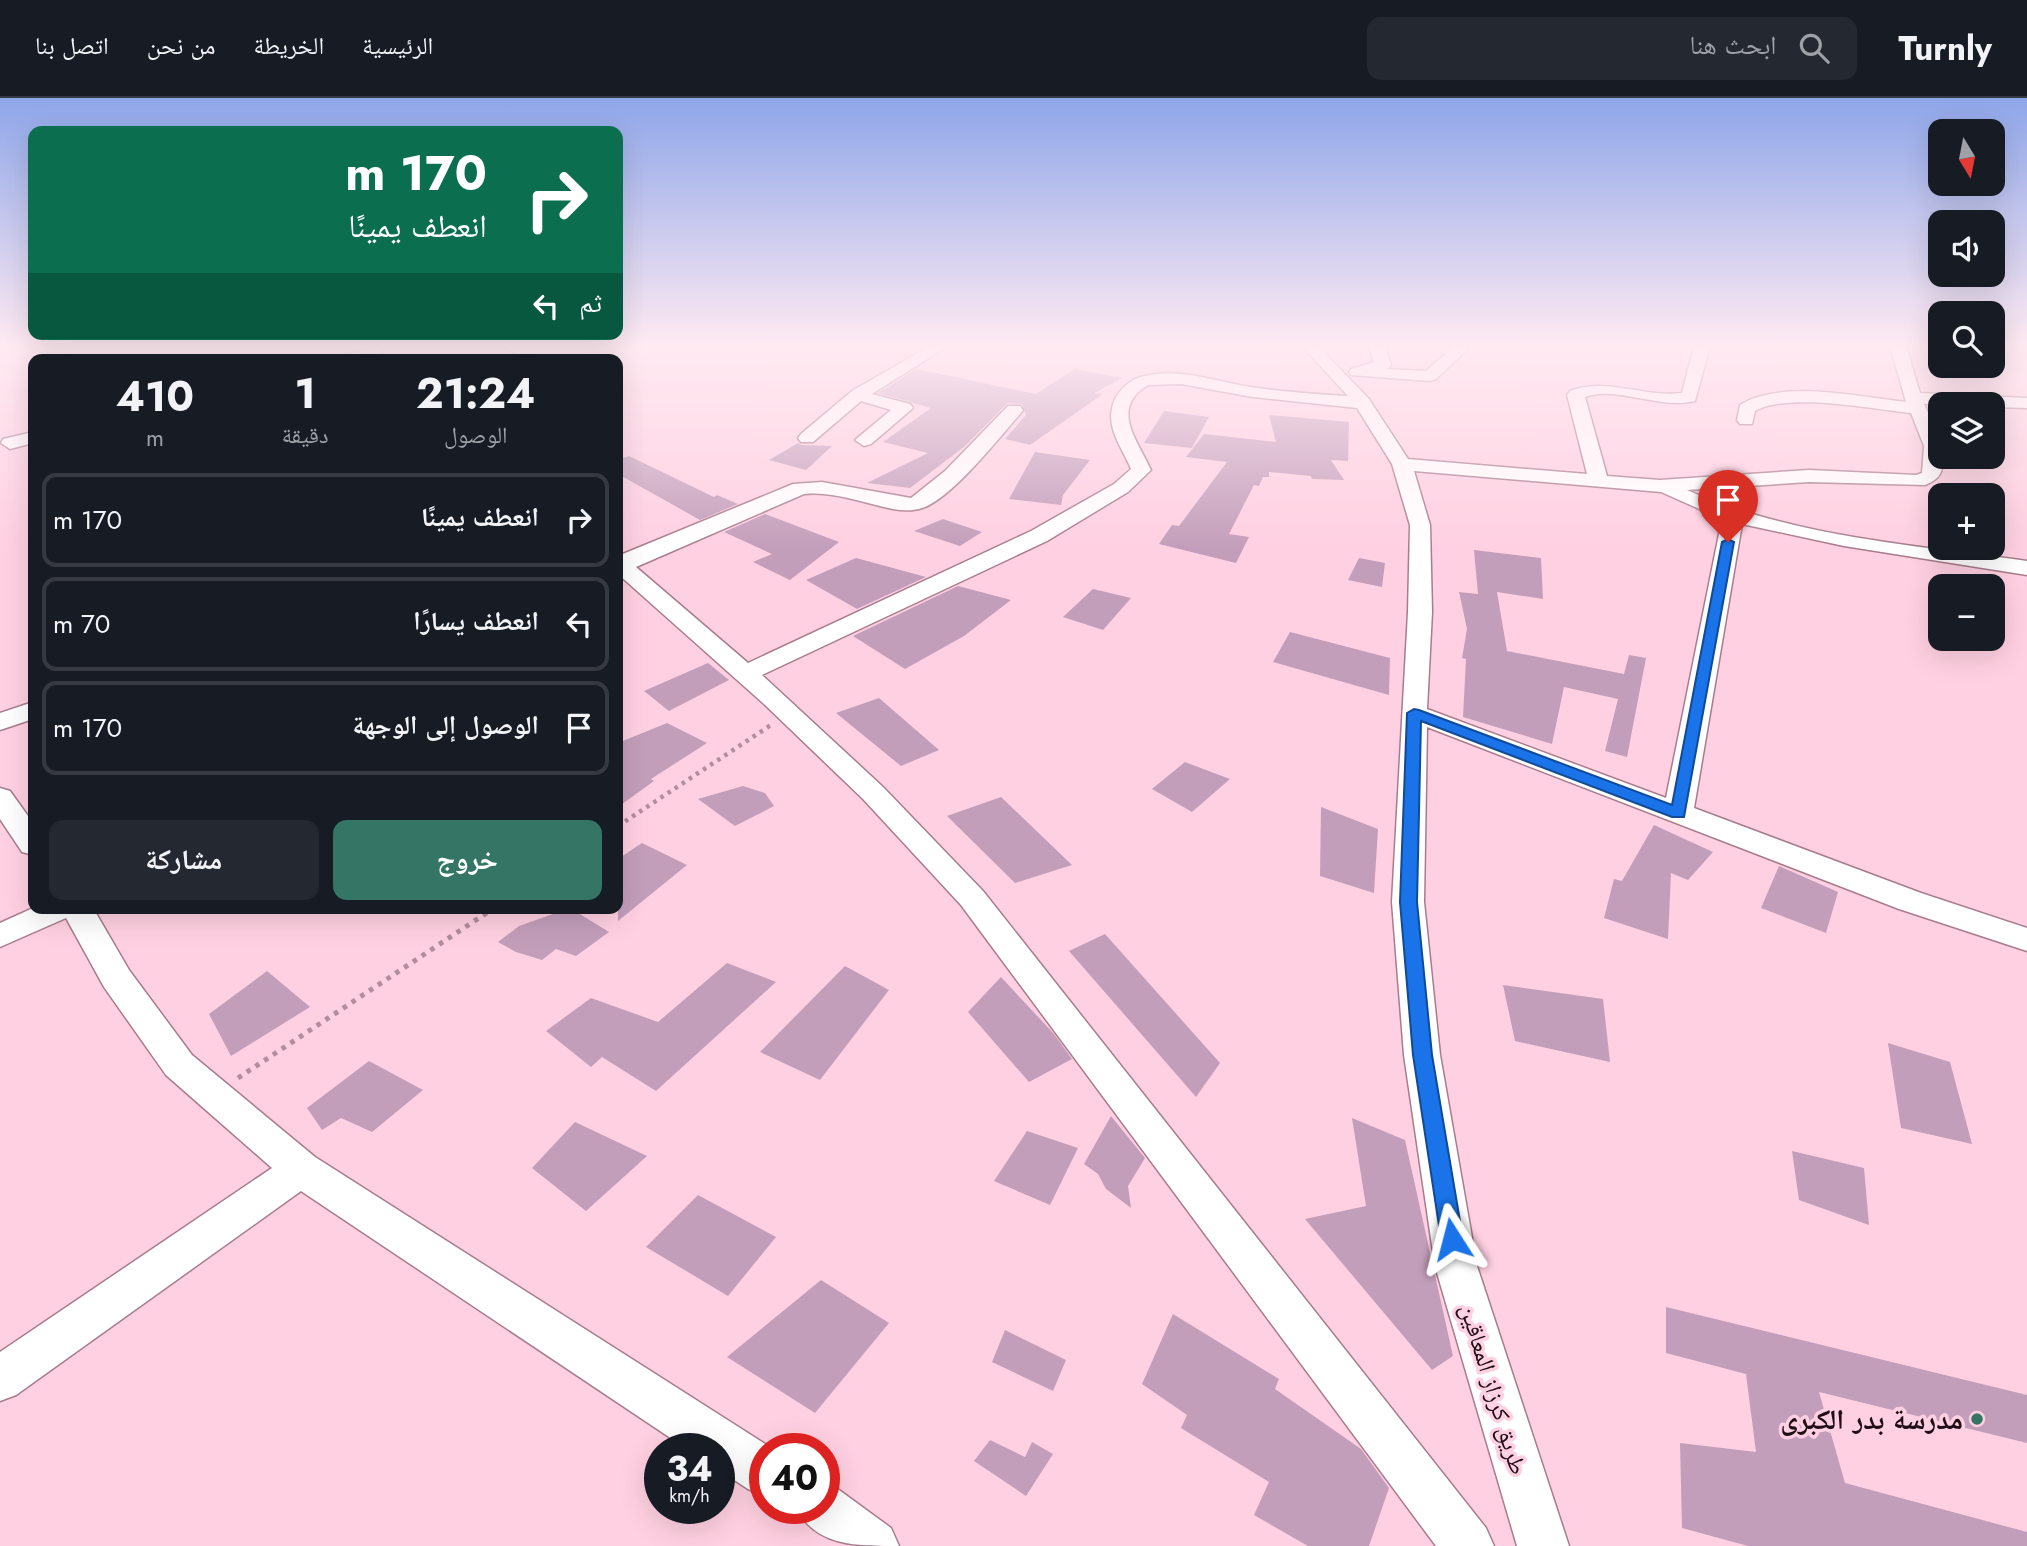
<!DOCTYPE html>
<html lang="ar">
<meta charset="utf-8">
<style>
body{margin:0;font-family:Jost,"Noto Naskh Arabic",sans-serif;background:#242831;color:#f1f3f6;direction:rtl;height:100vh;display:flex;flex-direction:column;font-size:26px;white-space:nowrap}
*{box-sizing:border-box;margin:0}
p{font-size:23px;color:#9ea1a6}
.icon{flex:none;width:38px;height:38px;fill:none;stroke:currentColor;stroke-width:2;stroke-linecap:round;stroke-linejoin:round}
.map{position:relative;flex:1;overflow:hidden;direction:ltr}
.sheet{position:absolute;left:28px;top:256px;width:595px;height:560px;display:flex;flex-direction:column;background:#171b24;border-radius:14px;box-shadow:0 7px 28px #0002;direction:rtl}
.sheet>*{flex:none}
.guide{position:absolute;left:28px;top:28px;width:595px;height:214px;border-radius:14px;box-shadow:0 7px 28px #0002;direction:rtl;background:#0b6e4f;color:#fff;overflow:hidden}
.needle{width:46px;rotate:170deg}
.tools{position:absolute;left:1928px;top:21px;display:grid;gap:14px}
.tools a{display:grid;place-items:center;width:77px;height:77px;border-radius:14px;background:#171b24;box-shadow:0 7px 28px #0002;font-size:35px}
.speed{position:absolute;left:644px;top:1335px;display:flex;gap:14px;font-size:35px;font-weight:700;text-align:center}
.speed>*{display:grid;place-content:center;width:91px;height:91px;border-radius:50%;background:#171b24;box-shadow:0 7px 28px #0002;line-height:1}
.speed small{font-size:18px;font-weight:400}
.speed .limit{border:10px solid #d22;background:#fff;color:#111}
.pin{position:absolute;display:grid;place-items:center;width:60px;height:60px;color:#fff;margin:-72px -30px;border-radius:50% 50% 50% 0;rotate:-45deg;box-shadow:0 0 7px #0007}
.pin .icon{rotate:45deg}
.me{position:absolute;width:77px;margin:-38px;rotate:351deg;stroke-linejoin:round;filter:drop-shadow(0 0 5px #0008)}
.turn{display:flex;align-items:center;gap:24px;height:147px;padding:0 21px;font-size:32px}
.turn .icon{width:91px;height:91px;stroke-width:2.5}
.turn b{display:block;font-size:49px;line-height:60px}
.then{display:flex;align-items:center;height:66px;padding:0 21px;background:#0003;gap:14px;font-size:26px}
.eta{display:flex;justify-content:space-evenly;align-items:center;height:119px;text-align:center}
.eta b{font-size:42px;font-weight:700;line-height:49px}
.action{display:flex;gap:14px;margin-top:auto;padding:14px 21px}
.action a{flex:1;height:80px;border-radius:14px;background:#347565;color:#fff;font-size:28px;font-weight:700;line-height:80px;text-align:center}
.action a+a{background:#242831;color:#f1f3f6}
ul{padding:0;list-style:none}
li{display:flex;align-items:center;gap:21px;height:94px;margin:0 14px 10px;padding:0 7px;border:4px solid #363941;border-radius:14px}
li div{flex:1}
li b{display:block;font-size:26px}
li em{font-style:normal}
header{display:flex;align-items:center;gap:42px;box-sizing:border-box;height:98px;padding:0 35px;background:#171b24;border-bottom:2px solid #363941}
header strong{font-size:33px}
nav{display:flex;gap:38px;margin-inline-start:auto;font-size:24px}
.search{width:490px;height:63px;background:#242831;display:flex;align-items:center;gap:18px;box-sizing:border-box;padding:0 24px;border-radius:14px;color:#9ea1a6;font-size:26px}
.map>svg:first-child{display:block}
.building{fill:#c39eba}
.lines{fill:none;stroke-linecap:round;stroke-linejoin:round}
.minor-casing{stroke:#a77c8c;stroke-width:3}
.path-far1{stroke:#b28d9b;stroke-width:4.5;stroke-dasharray:3.5 5;stroke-linecap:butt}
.path{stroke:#b28d9b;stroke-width:5;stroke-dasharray:4.5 6;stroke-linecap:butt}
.minor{fill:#fff;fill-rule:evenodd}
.route{fill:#1a73e8;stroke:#114b97;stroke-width:2}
.poi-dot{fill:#347565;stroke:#ffd0e1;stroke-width:2.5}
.labels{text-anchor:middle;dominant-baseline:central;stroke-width:7;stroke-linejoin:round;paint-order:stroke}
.street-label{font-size:24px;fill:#201016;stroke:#ffd0e1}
.near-poi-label{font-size:28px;font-weight:bold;fill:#201016;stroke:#ffd0e1;text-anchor:end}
</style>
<header>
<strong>Turnly</strong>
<div class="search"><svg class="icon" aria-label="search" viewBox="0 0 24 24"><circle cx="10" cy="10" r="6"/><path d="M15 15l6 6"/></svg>ابحث هنا</div>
<nav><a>الرئيسية</a><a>الخريطة</a><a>من نحن</a><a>اتصل بنا</a></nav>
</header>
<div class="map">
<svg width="2027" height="1448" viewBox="0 0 2027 1448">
<rect width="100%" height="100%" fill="#ffd0e1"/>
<g class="building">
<path d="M916,271L1036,296L1075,271L1122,280L1094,295L1103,296L1030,347L1005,341L1026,317L1022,306L1008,305L964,349L910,390L867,385L928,355L883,344L931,310L878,295Z"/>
<path d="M1164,313L1209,319L1192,350L1144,345Z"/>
<path d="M1269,317L1349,324L1348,363L1331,362L1344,382L1312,381L1311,378L1269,374V379H1263L1259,388L1254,387L1229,436L1249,439L1236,465L1159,446L1172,427L1179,428L1227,364L1186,359L1204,336L1276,344Z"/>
<path d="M798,345L801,347L832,348L806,372L769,362Z"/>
<path d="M1035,354L1090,362L1063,397L1061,407L1009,401Z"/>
<path d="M629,358L714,399L717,397L738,406L700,422L618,376V362Z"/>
<path d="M765,416L839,444L790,482L753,464L772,456L724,434Z"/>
<path d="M943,421L982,434L960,448L914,433Z"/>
<path d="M1474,452L1541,460L1543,501L1497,494L1507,553L1624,576L1629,557L1646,560L1627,659L1605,653L1618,601L1564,589L1552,646L1463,619L1466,561L1462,560L1467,531L1459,494L1478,496Z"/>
<path d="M856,460L926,479L857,511L806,482Z"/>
<path d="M1359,460L1385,465L1382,489L1348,482Z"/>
<path d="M958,488L1011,502L964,538L905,571L853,538Z"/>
<path d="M1093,491L1131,500L1103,532L1063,519Z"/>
<path d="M1290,534L1390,560L1389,597L1273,564Z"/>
<path d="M708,565L729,582L669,613L644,593Z"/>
<path d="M879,600L939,652L901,668L836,615Z"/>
<path d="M667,625L707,645L651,681L654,683L618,709V645Z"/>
<path d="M1185,664L1230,681L1192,714L1152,691Z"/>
<path d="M743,688L765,695L774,708L735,728L698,701Z"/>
<path d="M1001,699L1072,767L1015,785L947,718Z"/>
<path d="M1321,709L1378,731L1374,795L1320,778Z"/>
<path d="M1654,727L1713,754L1688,782L1671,775L1668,841L1604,820L1614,781L1622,783Z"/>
<path d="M642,745L687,767L618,823V761Z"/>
<path d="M1779,768L1838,794L1826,835L1761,810Z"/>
<path d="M570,810L609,834L576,858L556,851L542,862L516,854L498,844L519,828Z"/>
<path d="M1105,836L1220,965L1196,999L1069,853Z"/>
<path d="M727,865L776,884L656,993L602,959L591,969L546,933L591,900L658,924Z"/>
<path d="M845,868L889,892L820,982L760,954Z"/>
<path d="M267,873L310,909L231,958L209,916Z"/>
<path d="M1001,879L1054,936L1072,961L1029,984L968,914Z"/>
<path d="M1503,887L1603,901L1610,964L1515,943Z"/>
<path d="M1888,945L1950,964L1972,1046L1901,1030Z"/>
<path d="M369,963L423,992L372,1034L341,1020L322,1032L307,1010Z"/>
<path d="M1111,1018L1145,1060L1128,1088L1131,1110L1106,1091L1098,1076L1084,1066Z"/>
<path d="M1352,1020L1405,1042L1453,1258L1432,1272L1305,1121L1366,1108Z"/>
<path d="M575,1024L647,1058L586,1113L532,1070Z"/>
<path d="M1027,1033L1078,1050L1050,1107L994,1083Z"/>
<path d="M1792,1053L1864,1070L1869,1127L1799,1102Z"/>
<path d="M698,1097L776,1139L728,1198L646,1149Z"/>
<path d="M821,1182L889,1225L815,1315L727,1259Z"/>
<path d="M1666,1209L2027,1297V1345L1819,1294L1845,1385L2027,1434V1448H1748L1682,1430L1680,1345L1756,1354L1746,1276L1666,1255Z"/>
<path d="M1173,1216L1279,1281L1275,1291L1361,1351L1389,1390L1369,1448H1308L1254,1417L1269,1384L1181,1330L1187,1317L1142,1286Z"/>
<path d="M1005,1232L1066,1262L1053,1293L992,1264Z"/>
<path d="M990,1342L1025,1359L1032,1344L1053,1356L1026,1398L974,1363Z"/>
</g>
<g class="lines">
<g class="minor-casing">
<g id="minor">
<path d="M501,248C517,247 535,247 545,261H529Z"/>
<path d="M930,248H948L872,296L910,306L913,310L871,346L864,348L855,342L891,312L861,303L813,344H801L798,340L801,336L852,293Z"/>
<path d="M1302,248H1318L1369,301L1408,361L1587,376L1567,297L1570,293C1609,279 1643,300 1682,295L1694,248H1710L1695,303C1659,312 1617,287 1585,299L1607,378L1660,382L1809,372L1916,377L1922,375L1924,348L1911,315C1872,311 1788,294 1755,313L1752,326H1740L1737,322L1740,307C1782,281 1859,299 1906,304L1890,248H1906L1920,295L2027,300V310L1993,309V306H1924L1939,338L1941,359H1943C1943,375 1940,381 1925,387L1809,384L1687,392C1793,439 1914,447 2027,463V477L1844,448L1742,426L1694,710L1921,795L2027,830V853L1899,811L1427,629L1424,804L1440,957L1477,1168L1569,1448H1517L1435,1168L1404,957L1392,804L1408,514L1410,427L1392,366L1357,310L1253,299L1181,286L1148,287C1109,310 1138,343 1151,372L1128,394L1047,443L762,577L883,689L983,793L1486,1430L1494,1448H1436L961,807L863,701L764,606L618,476V458L793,386L822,384L911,400L945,373L1008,308H1020L1023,312L1020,316C998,341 954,397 925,409C915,413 904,413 893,411C863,405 834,393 804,396L636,469L748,565L1031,433L1114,386L1131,371C1123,351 1107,332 1112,310C1115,295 1129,281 1144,278C1179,269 1217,284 1251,289C1283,294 1315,296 1348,298ZM1414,373L1661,394L1722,421L1666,700L1427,611L1432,514L1430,427Z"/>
<path d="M1369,248H1385L1391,267L1388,271L1426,273L1454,248H1471L1436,281L1430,283L1351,277L1349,274L1351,271L1374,264Z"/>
<path d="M374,249L380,251L382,254L380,257L366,261H337L339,258Z"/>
<path d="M33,334V345L10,351L1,345L3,341Z"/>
<path d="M33,604V621L0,632V615Z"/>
<path d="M0,690L10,693L33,725V757L22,754L0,721Z"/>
<path d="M33,810H93L129,872L192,957L315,1059L773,1351H765V1398L748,1391L719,1372V1351H687L301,1093L16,1297L0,1303V1254L272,1070L166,977L104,889L66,820L0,849V825Z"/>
<path d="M824,1386L839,1392L891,1430L899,1448C854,1448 816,1448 796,1410H824Z"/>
</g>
</g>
<path class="path-far1" d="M618,728L771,627"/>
<path class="path" d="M238,980L494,810"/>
<use href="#minor" class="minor"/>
</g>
<linearGradient id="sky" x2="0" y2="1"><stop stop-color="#8ea6e9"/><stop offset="0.55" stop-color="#ffeaf2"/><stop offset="1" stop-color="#ffeaf2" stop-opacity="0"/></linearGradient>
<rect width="2027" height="450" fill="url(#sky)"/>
<path class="route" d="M1728,441L1734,444L1684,719H1672L1421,623L1417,804L1432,957L1463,1141L1460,1148L1452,1151L1444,1148L1441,1141L1413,957L1400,804L1407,615L1414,611L1419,612L1672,707L1722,444Z"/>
<circle class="poi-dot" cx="1977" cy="1321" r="7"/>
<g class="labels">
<g class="street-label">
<text transform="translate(1494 1291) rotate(73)">طريق كرزاز المعاقين</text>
</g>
<g class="near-poi-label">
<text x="1963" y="1321">مدرسة بدر الكبرى</text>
</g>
</g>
</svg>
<div class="tools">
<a><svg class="needle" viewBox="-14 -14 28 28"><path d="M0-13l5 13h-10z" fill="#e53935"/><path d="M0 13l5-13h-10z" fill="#9ea1a6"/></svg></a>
<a><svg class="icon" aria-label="sound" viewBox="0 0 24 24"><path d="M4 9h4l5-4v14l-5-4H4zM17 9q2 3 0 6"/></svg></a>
<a><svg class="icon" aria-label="search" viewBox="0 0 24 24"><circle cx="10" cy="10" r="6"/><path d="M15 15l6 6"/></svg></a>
<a><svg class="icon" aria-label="layers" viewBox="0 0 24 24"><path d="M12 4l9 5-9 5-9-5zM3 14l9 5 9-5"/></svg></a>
<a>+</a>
<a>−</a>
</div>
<div class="speed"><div>34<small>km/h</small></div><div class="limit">40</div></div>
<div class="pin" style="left:1728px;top:444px;background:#d93025"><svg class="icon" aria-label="arrive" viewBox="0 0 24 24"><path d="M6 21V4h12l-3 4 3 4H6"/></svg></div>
<svg class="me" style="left:1452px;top:1141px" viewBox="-20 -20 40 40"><path d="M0-17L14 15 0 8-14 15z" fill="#1a73e8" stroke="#fff" stroke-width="4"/></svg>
<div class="guide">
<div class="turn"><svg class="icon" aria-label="right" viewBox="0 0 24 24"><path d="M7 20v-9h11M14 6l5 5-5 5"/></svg><div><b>170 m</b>انعطف يمينًا</div></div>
<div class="then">ثم<svg class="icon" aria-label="left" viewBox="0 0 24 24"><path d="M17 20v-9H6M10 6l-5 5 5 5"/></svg></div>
</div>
<section class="sheet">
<div class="eta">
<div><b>21:24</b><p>الوصول</p></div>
<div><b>1</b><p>دقيقة</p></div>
<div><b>410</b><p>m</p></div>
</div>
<ul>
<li><svg class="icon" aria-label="right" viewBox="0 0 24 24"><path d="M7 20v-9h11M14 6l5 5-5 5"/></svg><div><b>انعطف يمينًا</b></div><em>170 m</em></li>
<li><svg class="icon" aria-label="left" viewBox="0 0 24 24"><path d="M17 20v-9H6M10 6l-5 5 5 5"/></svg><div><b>انعطف يسارًا</b></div><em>70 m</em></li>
<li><svg class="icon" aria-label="arrive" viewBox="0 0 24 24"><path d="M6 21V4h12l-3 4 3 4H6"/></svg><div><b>الوصول إلى الوجهة</b></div><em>170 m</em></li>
</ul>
<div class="action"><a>خروج</a><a>مشاركة</a></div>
</section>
</div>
